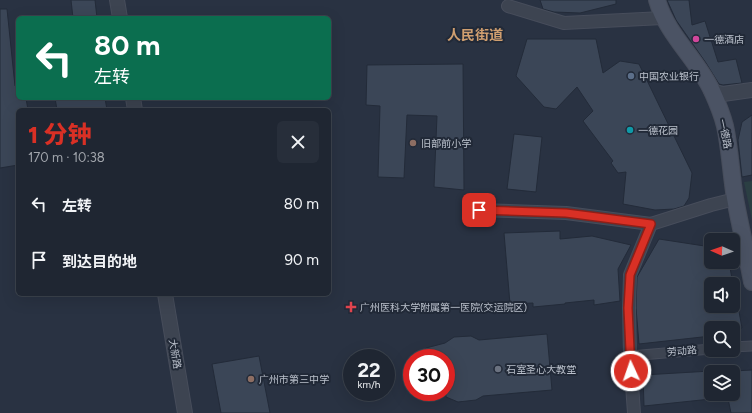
<!DOCTYPE html>
<html lang="zh">
<meta charset="utf-8">
<style>
body{margin:0;font-family:Figtree,"Noto Sans SC",sans-serif;background:#272e3a;color:#f1f3f6;height:100vh;display:flex;flex-direction:column;font-size:15px;white-space:nowrap}
*{box-sizing:border-box;margin:0}
p{font-size:13px;color:#a1a5ac}
.icon{flex:none;width:22px;height:22px;fill:none;stroke:currentColor;stroke-width:2;stroke-linecap:round;stroke-linejoin:round}
.map{position:relative;flex:1;overflow:hidden}
.panel{position:absolute;left:16px;top:108px;width:315px;height:188px;display:flex;flex-direction:column;background:#1f2632;border-radius:6px;box-shadow:0 4px 16px #0002,0 0 0 1px #3c434d}
.panel>*{flex:none}
.hud{position:absolute;left:16px;top:16px;width:315px;height:84px;border-radius:6px;box-shadow:0 4px 16px #0002,0 0 0 1px #3c434d;background:#0b6e4f;color:#fff;overflow:hidden}
.needle{width:26px;rotate:272deg}
.fabs{position:absolute;left:704px;top:233px;display:grid;gap:8px}
.fabs a{display:grid;place-items:center;width:36px;height:36px;border-radius:6px;background:#1f2632;box-shadow:0 4px 16px #0002,0 0 0 1px #3c434d;font-size:20px}
.speed{position:absolute;left:343px;top:349px;display:flex;gap:8px;font-size:20px;font-weight:700;text-align:center}
.speed>*{display:grid;place-content:center;width:52px;height:52px;border-radius:50%;background:#1f2632;box-shadow:0 4px 16px #0002,0 0 0 1px #3c434d;line-height:1}
.speed small{font-size:10px;font-weight:400}
.speed .limit{border:6px solid #d22;background:#fff;color:#111}
.pin{position:absolute;display:grid;place-items:center;width:34px;height:34px;color:#fff;margin:-17px;border-radius:8px;box-shadow:0 2px 6px #0006}
.me{position:absolute;width:44px;margin:-22px;rotate:357deg;stroke-linejoin:round;filter:drop-shadow(0 0 3px #0008)}
.turn{display:flex;align-items:center;gap:14px;height:84px;padding:0 12px;font-size:18px}
.turn .icon{width:52px;height:52px;stroke-width:2.5}
.turn b{display:block;font-size:28px;line-height:34px}
.round{display:grid;place-items:center;flex:none;width:42px;height:42px;border-radius:6px;background:#272e3a}
.headline{display:flex;align-items:center;justify-content:space-between;height:68px;padding:0 12px}
h1{font-size:24px;font-weight:800;line-height:30px;color:#d93025}
ul{padding:0;list-style:none}
li{display:flex;align-items:center;gap:12px;height:56px;padding:0 12px}
li div{flex:1}
li b{display:block;font-size:15px}
li em{font-style:normal}
.map>svg:first-child{display:block}
.green{fill:#2b3f43}
.building{fill:#3b4657;stroke:#232b39}
.lines{fill:none;stroke-linecap:round;stroke-linejoin:round}
.pedestrian-casing{stroke:#474d5b;stroke-width:11}
.minor-casing{stroke:#474d5b;stroke-width:14}
.tertiary-casing{stroke:#474d5b;stroke-width:16}
.secondary-casing{stroke:#474d5b;stroke-width:18}
.pedestrian{stroke:#3d4451;stroke-width:9}
.minor{stroke:#3d4451;stroke-width:12}
.tertiary{stroke:#3d4451;stroke-width:14}
.secondary{stroke:#4b5364;stroke-width:16}
.route-casing{stroke:#8d1f18;stroke-width:10}
.route{stroke:#d93025;stroke-width:7}
.hotel-dot{fill:#d1479c;stroke:#212937;stroke-width:1.5}
.service-dot{fill:#5c6f8a;stroke:#212937;stroke-width:1.5}
.culture-dot{fill:#0f9aa8;stroke:#212937;stroke-width:1.5}
.education-dot{fill:#8d6e63;stroke:#212937;stroke-width:1.5}
.health-dot{fill:#e0444e;stroke:#212937;stroke-width:1.5}
.worship-dot{fill:#6b7280;stroke:#212937;stroke-width:1.5}
.labels{text-anchor:middle;dominant-baseline:central;stroke-width:4;stroke-linejoin:round;paint-order:stroke}
.poi-label{font-size:10px;fill:#bac0cb;stroke:#212937;text-anchor:start}
.street-label{font-size:10px;fill:#bac0cb;stroke:#212937}
.district-label{font-size:14px;font-weight:bold;fill:#d09f70;stroke:#212937}
</style>
<div class="map">
<svg width="752" height="413" viewBox="0 0 752 413">
<rect width="100%" height="100%" fill="#293242"/>
<path class="green" d="M752,181V220L744,182Z"/>
<g class="building">
<path d="M71,0H95L97,18H73Z"/>
<path d="M540,0H616V4L580,13L554,12L543,9Z"/>
<path d="M667,0H689L692,25L705,21L718,62L736,59L742,83L723,85L719,84L706,63L676,20Z"/>
<path d="M0,9H7L15,86H18V98H26L28,110H18V165L0,168Z"/>
<path d="M527,39H596L603,73L620,61L639,64L692,173L689,198L684,206L674,209L655,210L623,204L626,172L618,173L611,163L613,161L583,121L593,111L577,87L556,109L544,107L516,76Z"/>
<path d="M463,64L464,190L434,187L437,116L407,115L404,178L378,177L380,106L366,105L367,65Z"/>
<path d="M55,98H105L107,110H57Z"/>
<path d="M752,115V175L742,177L738,140L742,122Z"/>
<path d="M514,134L542,137L536,192L507,189Z"/>
<path d="M560,231V239L592,236L631,245L618,269L620,301L594,305V300L565,303V304L533,307V303L510,304L504,233Z"/>
<path d="M659,239L711,247V262H729L733,284H711V306H738L742,328H711V336L639,344L636,308L637,277Z"/>
<path d="M547,334L552,390L483,396L476,400L458,402L446,397V358H417L426,348L445,343L454,337L471,336L479,340Z"/>
<path d="M259,356L270,413H221L212,364Z"/>
<path d="M752,370V413H731L727,394H733V371Z"/>
<path d="M711,371V399L644,406L643,375Z"/>
</g>
<g class="lines">
<g class="pedestrian-casing">
<g id="pedestrian">
<path d="M733,347L752,346"/>
<path d="M630,356L711,349"/>
</g>
</g>
<g class="minor-casing">
<g id="minor">
<path d="M508,6L564,23L663,18"/>
<path d="M479,210L566,213L651,224L711,205L735,199"/>
<path d="M634,413L630,356L629,308L630,275L651,224"/>
</g>
</g>
<g class="tertiary-casing">
<g id="tertiary">
<path d="M117,0L120,18"/>
<path d="M711,91L723,94L752,90"/>
<path d="M133,98L135,110"/>
<path d="M165,294L185,413"/>
</g>
</g>
<g class="secondary-casing">
<path id="secondary" d="M657,0C667,35 697,59 712,91C717,102 722,114 725,126C730,149 731,174 735,198C740,226 747,254 752,282"/>
</g>
<use href="#pedestrian" class="pedestrian"/>
<use href="#minor" class="minor"/>
<use href="#tertiary" class="tertiary"/>
<use href="#secondary" class="secondary"/>
</g>
<g class="lines">
<g class="route-casing">
<path id="route" d="M479,210L566,213L651,224L630,275L628,308L631,371"/>
</g>
<use href="#route" class="route"/>
</g>
<circle class="hotel-dot" cx="696" cy="39" r="4"/>
<circle class="service-dot" cx="631" cy="76" r="4"/>
<circle class="culture-dot" cx="630" cy="130" r="4"/>
<g class="education-dot">
<circle cx="413" cy="143" r="4"/>
<circle cx="251" cy="379" r="4"/>
</g>
<path class="health-dot" d="M349 301h4v4h4v4h-4v4h-4v-4h-4v-4h4z"/>
<circle class="worship-dot" cx="498" cy="369" r="4"/>
<g class="labels">
<g class="poi-label">
<text x="704" y="39">一德酒店</text>
<text x="639" y="76">中国农业银行</text>
<text x="638" y="130">一德花园</text>
<text x="421" y="143">旧部前小学</text>
<text x="360" y="307">广州医科大学附属第一医院(交运院区)</text>
<text x="506" y="369">石室圣心大教堂</text>
<text x="259" y="379">广州市第三中学</text>
</g>
<g class="street-label">
<text transform="translate(725 134) rotate(78)">一德路</text>
<text transform="translate(682 351) rotate(-5)">劳动路</text>
<text transform="translate(175 354) rotate(80)">大新路</text>
</g>
<g class="district-label">
<text x="475" y="35">人民街道</text>
</g>
</g>
</svg>
<div class="fabs">
<a><svg class="needle" viewBox="-14 -14 28 28"><path d="M0-13l5 13h-10z" fill="#e53935"/><path d="M0 13l5-13h-10z" fill="#a1a5ac"/></svg></a>
<a><svg class="icon" aria-label="sound" viewBox="0 0 24 24"><path d="M4 9h4l5-4v14l-5-4H4zM17 9q2 3 0 6"/></svg></a>
<a><svg class="icon" aria-label="search" viewBox="0 0 24 24"><circle cx="10" cy="10" r="6"/><path d="M15 15l6 6"/></svg></a>
<a><svg class="icon" aria-label="layers" viewBox="0 0 24 24"><path d="M12 4l9 5-9 5-9-5zM3 14l9 5 9-5"/></svg></a>
</div>
<div class="speed"><div>22<small>km/h</small></div><div class="limit">30</div></div>
<div class="pin" style="left:479px;top:210px;background:#d93025"><svg class="icon" aria-label="arrive" viewBox="0 0 24 24"><path d="M6 21V4h12l-3 4 3 4H6"/></svg></div>
<svg class="me" style="left:631px;top:371px" viewBox="-20 -20 40 40"><circle r="17" fill="#d93025" stroke="#fff" stroke-width="3"/><path d="M0-11L8 9 0 5-8 9z" fill="#fff"/></svg>
<div class="hud">
<div class="turn"><svg class="icon" aria-label="left" viewBox="0 0 24 24"><path d="M17 20v-9H6M10 6l-5 5 5 5"/></svg><div><b>80 m</b>左转</div></div>
</div>
<section class="panel">
<div class="headline"><div><h1>1 分钟</h1><p>170 m · 10:38</p></div><a class="round"><svg class="icon" aria-label="close" viewBox="0 0 24 24"><path d="M6 6l12 12M18 6L6 18"/></svg></a></div>
<ul>
<li><svg class="icon" aria-label="left" viewBox="0 0 24 24"><path d="M17 20v-9H6M10 6l-5 5 5 5"/></svg><div><b>左转</b></div><em>80 m</em></li>
<li><svg class="icon" aria-label="arrive" viewBox="0 0 24 24"><path d="M6 21V4h12l-3 4 3 4H6"/></svg><div><b>到达目的地</b></div><em>90 m</em></li>
</ul>
</section>
</div>
